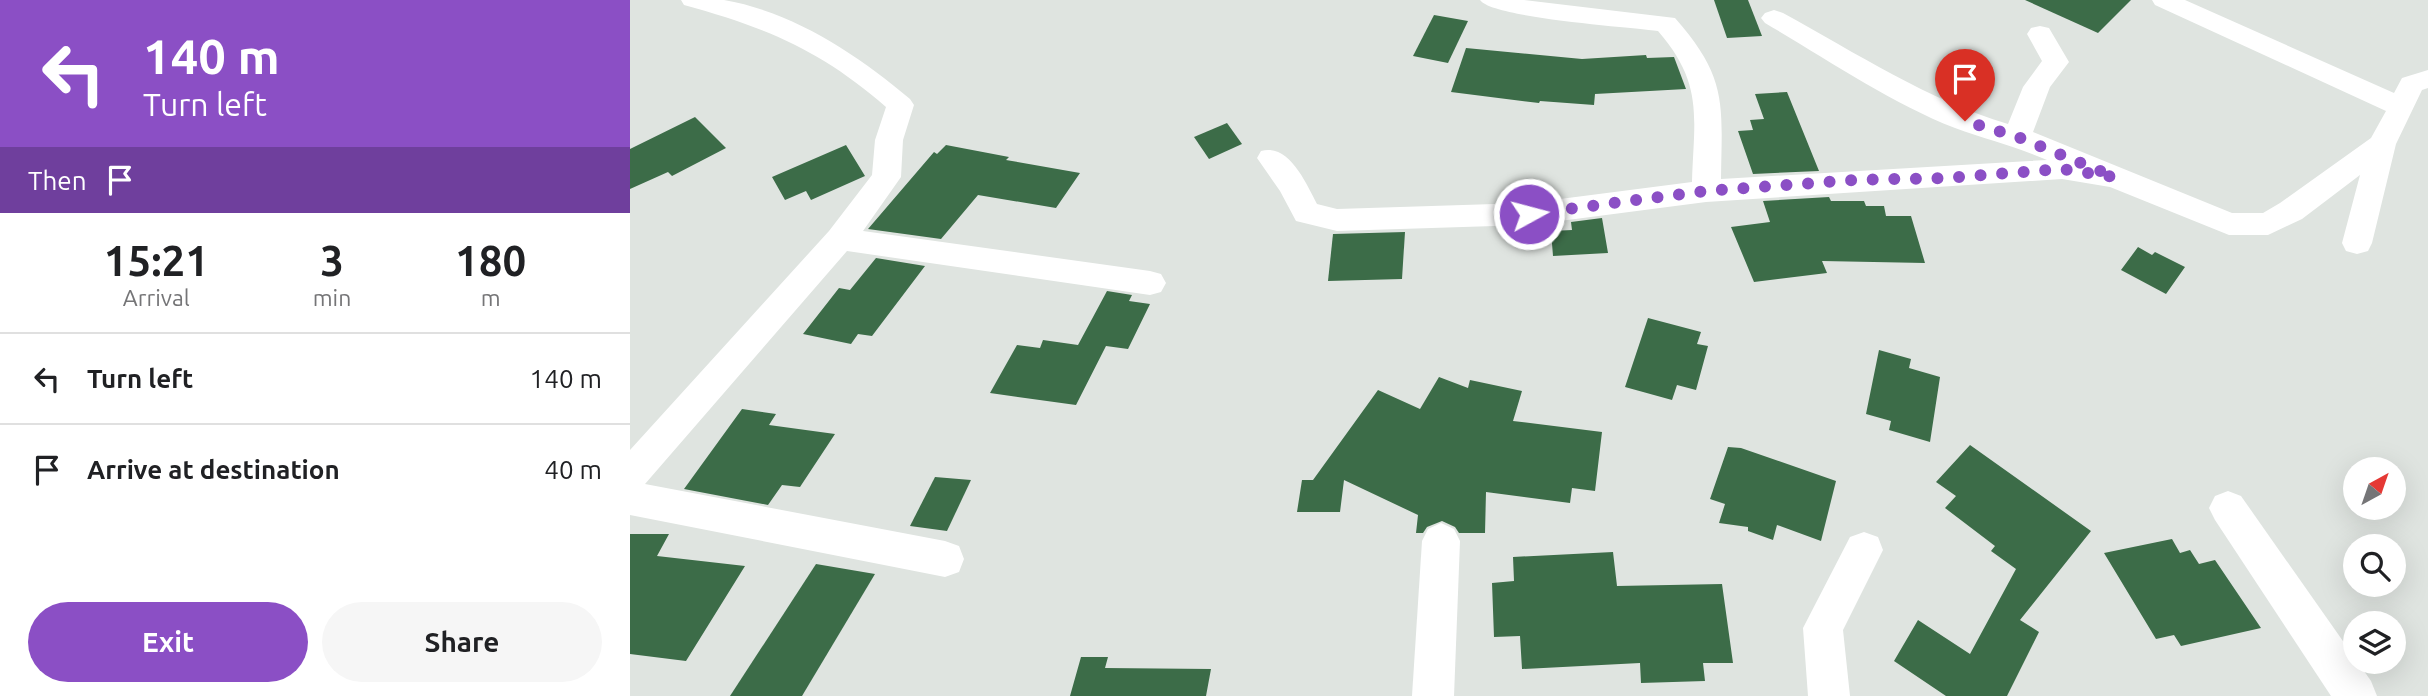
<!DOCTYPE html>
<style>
body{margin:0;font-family:Ubuntu,sans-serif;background:#f6f6f6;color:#202124;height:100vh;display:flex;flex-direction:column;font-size:26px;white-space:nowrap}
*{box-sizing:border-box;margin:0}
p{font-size:23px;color:#757577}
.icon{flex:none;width:38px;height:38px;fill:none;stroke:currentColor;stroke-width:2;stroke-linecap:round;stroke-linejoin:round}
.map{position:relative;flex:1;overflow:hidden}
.sheet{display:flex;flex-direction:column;background:#fff;width:630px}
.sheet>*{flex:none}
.banner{background:#8b4fc5;color:#fff;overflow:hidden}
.needle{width:46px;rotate:40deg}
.tools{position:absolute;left:1713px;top:457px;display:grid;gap:14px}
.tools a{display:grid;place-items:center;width:63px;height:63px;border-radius:50%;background:#fff;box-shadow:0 7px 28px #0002;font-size:35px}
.pin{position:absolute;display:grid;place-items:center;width:60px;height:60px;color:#fff;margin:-72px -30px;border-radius:50% 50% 50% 0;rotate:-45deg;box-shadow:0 0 7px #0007}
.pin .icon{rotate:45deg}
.me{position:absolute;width:77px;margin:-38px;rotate:83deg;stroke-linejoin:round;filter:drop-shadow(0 0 5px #0008)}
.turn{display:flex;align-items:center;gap:24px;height:147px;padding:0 28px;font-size:32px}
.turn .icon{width:91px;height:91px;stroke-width:2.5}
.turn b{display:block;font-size:49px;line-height:60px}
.then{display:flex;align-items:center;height:66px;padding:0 28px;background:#0003;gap:14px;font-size:26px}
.eta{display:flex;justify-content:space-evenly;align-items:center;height:119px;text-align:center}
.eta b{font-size:42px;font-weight:600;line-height:49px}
.primary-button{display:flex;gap:14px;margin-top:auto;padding:14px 28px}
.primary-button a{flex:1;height:80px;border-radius:42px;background:#8b4fc5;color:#fff;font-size:28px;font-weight:600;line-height:80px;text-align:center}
.primary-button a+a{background:#f6f6f6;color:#202124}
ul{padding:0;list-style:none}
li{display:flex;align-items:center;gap:21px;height:91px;padding:0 28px;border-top:2px solid #e0e0e0}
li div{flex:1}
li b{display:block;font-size:26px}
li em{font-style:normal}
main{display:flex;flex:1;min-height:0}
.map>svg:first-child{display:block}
.building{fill:#3c6c48}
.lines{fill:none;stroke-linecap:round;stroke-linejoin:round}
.minor{fill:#fff;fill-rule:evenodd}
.route{stroke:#8b4fc5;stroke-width:12;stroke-dasharray:0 21.6}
</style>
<main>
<section class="sheet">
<div class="banner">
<div class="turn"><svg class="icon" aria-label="left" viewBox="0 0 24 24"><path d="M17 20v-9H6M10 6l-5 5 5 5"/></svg><div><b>140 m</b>Turn left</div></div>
<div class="then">Then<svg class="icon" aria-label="arrive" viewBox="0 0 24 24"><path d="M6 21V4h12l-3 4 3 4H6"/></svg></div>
</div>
<div class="eta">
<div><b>15:21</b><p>Arrival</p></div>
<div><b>3</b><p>min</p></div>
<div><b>180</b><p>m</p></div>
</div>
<ul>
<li><svg class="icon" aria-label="left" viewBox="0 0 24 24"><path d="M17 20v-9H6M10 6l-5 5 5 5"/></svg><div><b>Turn left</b></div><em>140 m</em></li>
<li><svg class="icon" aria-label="arrive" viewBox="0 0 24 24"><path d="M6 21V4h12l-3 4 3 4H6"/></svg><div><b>Arrive at destination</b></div><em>40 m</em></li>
</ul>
<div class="primary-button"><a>Exit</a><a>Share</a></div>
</section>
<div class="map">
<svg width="1798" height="696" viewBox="0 0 1798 696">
<rect width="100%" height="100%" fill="#dfe4e0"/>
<g class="building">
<path d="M1084,0H1118L1132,36L1097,38Z"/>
<path d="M1395,0H1501L1468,33Z"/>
<path d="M804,15L838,21L818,63L783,56Z"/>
<path d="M836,48L952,59L1016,55L1017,58L1044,57L1056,89L965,94L964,105L910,101L909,103L821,92Z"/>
<path d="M1157,92L1189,171L1123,174L1108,131L1123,130L1120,120L1134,119L1125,94Z"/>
<path d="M65,117L96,148L42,176L38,172L0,189V149Z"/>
<path d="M597,123L612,144L579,159L564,137Z"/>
<path d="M216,145L235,176L181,200L176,191L155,200L142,177Z"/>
<path d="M316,145L379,157L376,160L450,173L426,208L348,195L311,239L238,229L304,152L307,154Z"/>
<path d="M1199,197L1201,201H1234L1236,206H1254L1256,216H1281L1295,263L1192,261L1197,273L1124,282L1101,227L1140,222L1133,201Z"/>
<path d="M972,218L978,253L923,256L921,231L942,230L941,222Z"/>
<path d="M775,232L772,279L698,281L703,234Z"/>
<path d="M1508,247L1522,255L1525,252L1555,267L1536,294L1491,270Z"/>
<path d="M246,258L295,266L242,336L228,334L221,344L173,334L209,288L220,290Z"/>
<path d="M477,291L502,295L499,301L520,304L498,349L476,346L446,405L360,393L387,345L410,348L413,340L448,345Z"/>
<path d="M1018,318L1071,332L1067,344L1078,346L1066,390L1047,385L1042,400L995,387Z"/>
<path d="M1249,350L1281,359L1279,368L1310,377L1300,442L1259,430L1261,421L1236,414Z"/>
<path d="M809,377L838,388L840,380L892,391L883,421L972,432L965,491L942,488L940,503L856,492L855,533H829L825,527L812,521L797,527L793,533H786L788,515L714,480L710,512H667L672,480H683L748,390L790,409Z"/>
<path d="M112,409L146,414L139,425L205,434L170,487L152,485L138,505L54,489Z"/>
<path d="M1340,445L1461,531L1390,620L1409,632L1377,696H1316L1264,661L1288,620L1340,654L1386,569L1361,551L1365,546L1315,508L1326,496L1306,482Z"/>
<path d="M1098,447L1111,448L1206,481L1191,541L1147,525L1143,540L1118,531V527L1089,523L1095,504L1080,499Z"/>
<path d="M305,477L341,480L317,531L280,526Z"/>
<path d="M0,534H39L27,556L115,566L56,661L0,654Z"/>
<path d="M1542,539L1550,553L1560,550L1569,564L1585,560L1631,628L1551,646L1544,635L1526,639L1474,553Z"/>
<path d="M983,552L987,586L1092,584L1103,663H1073L1075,681L1011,683L1010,663L892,669L890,636L864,637L862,583L884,581L883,557Z"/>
<path d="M186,564L245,574L172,696H100Z"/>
<path d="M451,657H478L475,668L581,669L576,696H440Z"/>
</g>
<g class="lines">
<g class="minor">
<path d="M51,0C65,0 80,0 94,0C163,12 227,54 280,99L284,105L273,140L271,177L233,231L520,271L531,274L536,283L531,292L520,295L217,251L15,484L315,541L329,546L334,559L329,572L315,577L0,515V450L199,231L242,175L245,140L256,107C192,51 135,27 54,5Z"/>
<path d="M850,0H894L1045,18C1098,78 1092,104 1091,179L1417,160C1387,147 1355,139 1325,128C1259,102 1197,59 1135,23L1131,18L1135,13L1144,10L1153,13C1226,53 1298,100 1378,124L1393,87L1412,61L1397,34L1401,28L1410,26L1419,28L1439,62L1420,87L1403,132L1602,213H1633L1650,203L1741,138L1756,111L1525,5L1522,0H1555L1764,93L1772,78L1798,70V88L1792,90L1766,144L1742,243L1738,251L1727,254L1716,251L1712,243L1730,175L1672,219L1638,235H1599L1480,187L1432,179L1076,202L899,225L707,231L666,221L650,191L627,158L631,151C659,143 676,183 687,204L707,209L899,203L1062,182C1064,117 1074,84 1028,31C1000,27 862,18 850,0Z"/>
<path d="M1598,491L1611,496L1741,681L1747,696H1701L1585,520L1579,508L1585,496Z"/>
<path d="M811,523L824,529L830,541L824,696H782L792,541L798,529Z"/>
<path d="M1234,532L1248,537L1253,550L1213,630L1220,696H1178L1173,628L1220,537Z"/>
</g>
</g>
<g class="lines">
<path class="route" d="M899,214L1076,191L1224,180L1315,178L1432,169L1485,177L1388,137L1335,121"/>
</g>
</svg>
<div class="tools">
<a><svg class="needle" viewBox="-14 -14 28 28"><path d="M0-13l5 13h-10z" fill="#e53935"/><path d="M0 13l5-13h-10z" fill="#757577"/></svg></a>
<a><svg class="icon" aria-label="search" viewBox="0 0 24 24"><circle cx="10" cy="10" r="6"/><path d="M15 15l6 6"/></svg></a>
<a><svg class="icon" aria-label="layers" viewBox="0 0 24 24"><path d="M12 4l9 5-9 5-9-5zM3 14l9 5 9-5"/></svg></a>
</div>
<div class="pin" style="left:1335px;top:121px;background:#d93025"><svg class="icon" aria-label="arrive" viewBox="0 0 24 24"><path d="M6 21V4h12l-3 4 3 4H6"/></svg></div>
<svg class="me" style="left:899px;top:214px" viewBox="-20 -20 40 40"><circle r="17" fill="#8b4fc5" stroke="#fff" stroke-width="3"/><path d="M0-11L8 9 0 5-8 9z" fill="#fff"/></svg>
</div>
</main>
